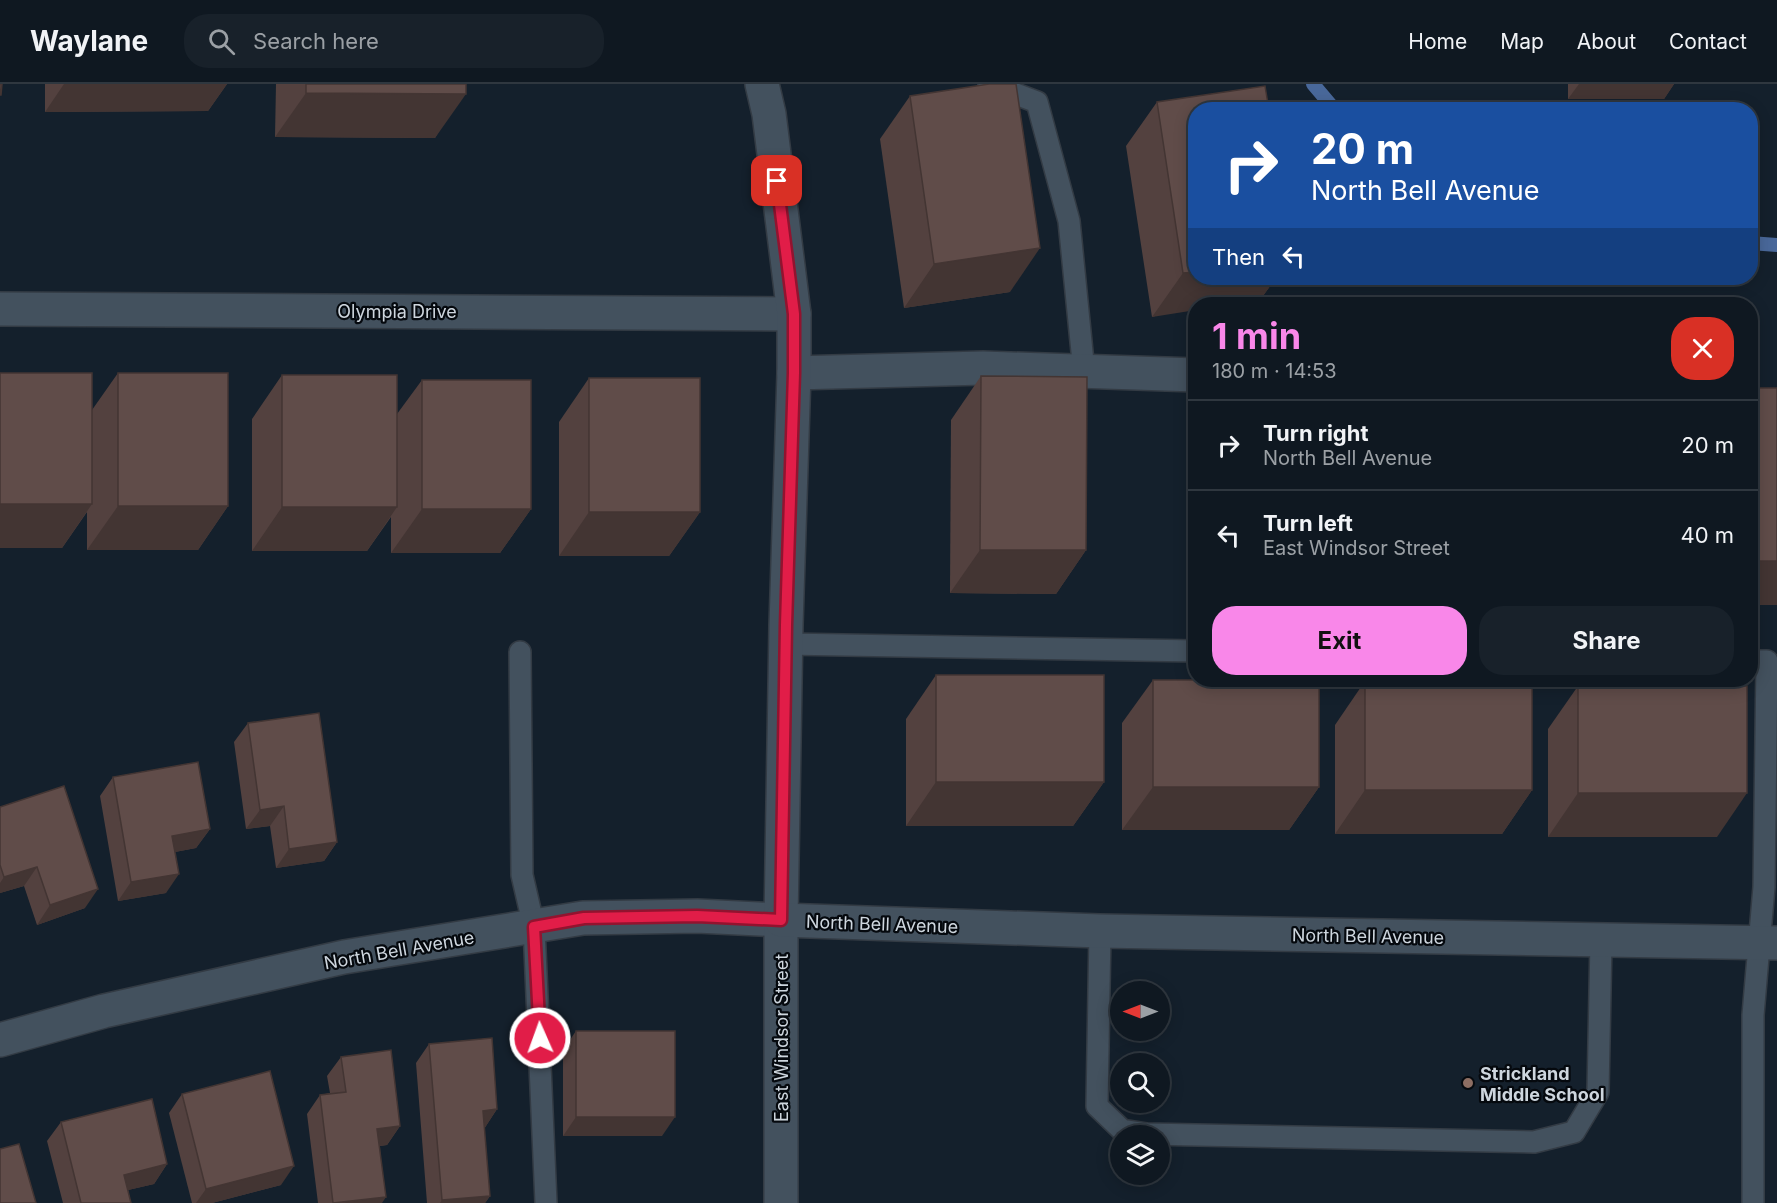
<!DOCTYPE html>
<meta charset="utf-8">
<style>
body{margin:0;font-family:Inter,sans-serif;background:#18212a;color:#f1f3f6;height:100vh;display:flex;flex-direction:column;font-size:22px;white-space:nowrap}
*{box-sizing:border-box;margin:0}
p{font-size:20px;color:#9ba0a5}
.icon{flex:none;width:33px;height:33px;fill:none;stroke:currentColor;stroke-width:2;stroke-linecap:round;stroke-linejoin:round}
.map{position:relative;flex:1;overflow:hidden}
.side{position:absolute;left:1188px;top:213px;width:570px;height:390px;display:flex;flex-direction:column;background:#0f1821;border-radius:24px;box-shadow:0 3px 15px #0003,0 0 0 2px #2f373f}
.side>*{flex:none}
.banner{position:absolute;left:1188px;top:18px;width:570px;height:183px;border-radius:24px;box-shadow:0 3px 15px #0003,0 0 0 2px #2f373f;background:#1a4fa0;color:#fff;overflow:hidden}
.needle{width:39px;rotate:270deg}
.controls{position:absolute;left:1110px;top:897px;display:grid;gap:12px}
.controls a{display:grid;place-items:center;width:60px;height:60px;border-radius:50%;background:#0f1821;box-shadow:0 3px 15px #0003,0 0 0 2px #2f373f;font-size:30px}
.pin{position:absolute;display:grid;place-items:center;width:51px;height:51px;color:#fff;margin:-26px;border-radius:12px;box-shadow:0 3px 9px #0006}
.me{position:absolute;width:66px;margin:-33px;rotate:358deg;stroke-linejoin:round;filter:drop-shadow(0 0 4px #0008)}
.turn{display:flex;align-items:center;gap:21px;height:126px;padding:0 24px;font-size:27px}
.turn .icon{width:78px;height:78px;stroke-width:2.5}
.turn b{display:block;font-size:42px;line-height:51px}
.then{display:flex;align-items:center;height:57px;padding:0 24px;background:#0003;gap:12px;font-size:22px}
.round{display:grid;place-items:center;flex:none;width:63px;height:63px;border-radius:24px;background:#18212a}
.headline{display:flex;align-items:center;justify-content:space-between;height:102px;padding:0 24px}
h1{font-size:36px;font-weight:700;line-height:45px;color:#f987e9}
.primary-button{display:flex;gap:12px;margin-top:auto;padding:12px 24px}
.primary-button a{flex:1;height:69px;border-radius:24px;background:#f987e9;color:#111;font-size:24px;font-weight:700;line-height:69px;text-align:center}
.primary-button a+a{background:#18212a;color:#f1f3f6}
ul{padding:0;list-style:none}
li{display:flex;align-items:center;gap:18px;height:90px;padding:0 24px;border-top:2px solid #2f373f}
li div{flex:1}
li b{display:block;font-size:22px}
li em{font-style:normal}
header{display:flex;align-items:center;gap:36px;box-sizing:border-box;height:84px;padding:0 30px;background:#0f1821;border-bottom:2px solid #2f373f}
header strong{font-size:28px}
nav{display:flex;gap:33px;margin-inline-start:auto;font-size:21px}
.search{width:420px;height:54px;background:#18212a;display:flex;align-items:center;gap:15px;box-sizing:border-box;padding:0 21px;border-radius:24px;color:#9ba0a5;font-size:22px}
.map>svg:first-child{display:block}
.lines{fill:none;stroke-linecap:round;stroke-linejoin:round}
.stream{stroke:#49689a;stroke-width:14}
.service-casing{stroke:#333b44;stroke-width:24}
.minor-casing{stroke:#333b44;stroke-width:36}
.tertiary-casing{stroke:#333b44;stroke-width:36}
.service{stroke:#43515e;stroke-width:21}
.minor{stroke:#43515e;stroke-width:33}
.tertiary{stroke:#43515e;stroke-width:33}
.wall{fill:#53413f}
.shaded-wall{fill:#433533}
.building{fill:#604c49;stroke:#433533;stroke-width:1.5}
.route-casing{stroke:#92132f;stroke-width:15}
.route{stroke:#e11d48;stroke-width:10}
.education-dot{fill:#8d6e63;stroke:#05090e;stroke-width:2}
.labels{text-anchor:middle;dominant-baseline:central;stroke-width:4.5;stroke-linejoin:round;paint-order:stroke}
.street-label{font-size:18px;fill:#ced6de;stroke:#05090e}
.poi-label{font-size:18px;font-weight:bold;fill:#ced6de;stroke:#05090e;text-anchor:start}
</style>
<header>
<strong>Waylane</strong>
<div class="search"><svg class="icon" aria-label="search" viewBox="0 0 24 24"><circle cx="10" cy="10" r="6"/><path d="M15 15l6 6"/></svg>Search here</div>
<nav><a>Home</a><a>Map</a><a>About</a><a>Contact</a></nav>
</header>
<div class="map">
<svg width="1777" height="1119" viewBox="0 0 1777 1119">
<rect width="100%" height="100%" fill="#14202c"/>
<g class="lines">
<g class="stream">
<path d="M1313,0L1335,26"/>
<path d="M1750,159L1777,161"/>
</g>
<g class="service-casing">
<g id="service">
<path d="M989,0L1037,18L1069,137L1084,288"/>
<path d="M786,560L1196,567"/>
<path d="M520,568L522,791L534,843L546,1119"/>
<path d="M1750,577H1767L1764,803L1753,931V1119"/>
<path d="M1100,847L1097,1022L1122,1046L1147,1050L1534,1058L1574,1048L1598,1008L1601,856"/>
</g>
</g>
<g class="minor-casing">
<g id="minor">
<path d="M0,225L794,230"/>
<path d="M794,289L983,284L1196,291"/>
<path d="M0,956L104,927L344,873L583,834L697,832L781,836"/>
</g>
</g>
<g class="tertiary-casing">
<g id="tertiary">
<path d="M762,0L769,30L794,230V289L786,541L781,836V1119"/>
<path d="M781,836L1100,847L1777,859"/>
</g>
</g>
<use href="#service" class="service"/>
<use href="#minor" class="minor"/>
<use href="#tertiary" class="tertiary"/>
</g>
<g class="wall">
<path d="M45,0H227L208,27L45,28Z"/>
<path d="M276,0H466L435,54L275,53Z"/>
<path d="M1568,0H1674L1664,15H1568Z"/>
<path d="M910,12L1010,208L904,224L880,55Z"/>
<path d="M1157,18L1196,194H1276L1260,216L1234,220H1196L1152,233L1126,62Z"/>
<path d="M118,289L228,422L198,466H87V428L62,464H0L92,326Z"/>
<path d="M282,291L397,330L422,296L531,425L500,469H391V433L367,467H252V335Z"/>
<path d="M981,292L1086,466L1056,510L950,509L951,336Z"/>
<path d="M589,294L700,428L669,472H559V338Z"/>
<path d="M1196,338V509H1193V342Z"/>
<path d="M936,591L1104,698L1073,742H906V635Z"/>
<path d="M1153,596L1319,703L1289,746H1122V639Z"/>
<path d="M1365,597L1532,706L1502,750H1335V641Z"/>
<path d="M1578,602L1717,753H1548V645Z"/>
<path d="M248,639L337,758L324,777L276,784L270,742L246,745L234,658Z"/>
<path d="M113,693L210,745L196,764L175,768L166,809L118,817L100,712Z"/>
<path d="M0,723L85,824L37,841L24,802L0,809Z"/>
<path d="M576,947L662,1052H563V966Z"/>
<path d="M429,960L497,1025L484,1045L490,1112L485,1119H427L416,979Z"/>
<path d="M341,973L400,1042L387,1061L380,1062L382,1119H318L307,1030L320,1011L330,1009L327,992Z"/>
<path d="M182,1010L281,1101L212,1119H192L169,1029Z"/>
<path d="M61,1038L167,1080L154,1100L128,1106L131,1119H63L47,1057Z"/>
</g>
<g class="shaded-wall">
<path d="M64,0H227L208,27L45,28Z"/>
<path d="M1579,0H1674L1664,15H1568Z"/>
<path d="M306,9L466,10L435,54L275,53Z"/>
<path d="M1040,164L1010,208L904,224L934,180Z"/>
<path d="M1196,188V194H1276L1260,216L1234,220H1196V226L1152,233L1183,189Z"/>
<path d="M0,420H92L62,464H0Z"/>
<path d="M118,422H228L198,466H87Z"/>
<path d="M282,423H397L367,467H252Z"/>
<path d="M422,425H531L500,469H391Z"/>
<path d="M589,428H700L669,472H559Z"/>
<path d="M980,466H1086L1056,510L950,509Z"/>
<rect x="1750" y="477" width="27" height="44"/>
<path d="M936,698H1104L1073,742H906Z"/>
<path d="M1153,703H1319L1289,746H1122Z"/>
<path d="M1365,706H1532L1502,750H1335Z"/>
<path d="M1578,709H1747L1717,753H1548Z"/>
<path d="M284,722L270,742L246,745L260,726Z"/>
<path d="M210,745L196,764L159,771L172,752Z"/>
<path d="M337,758L324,777L276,784L289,765Z"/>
<path d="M37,783L24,802L0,809V799L4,793Z"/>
<path d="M179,790L166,809L118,817L131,798Z"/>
<path d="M98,805L85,824L37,841L50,821Z"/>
<path d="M497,1025L484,1045L483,1027Z"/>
<path d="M576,1033H675L662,1052H563Z"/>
<path d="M400,1042L387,1061L364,1064L377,1045Z"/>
<path d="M167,1080L154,1100L111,1110L124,1091Z"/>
<path d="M294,1082L281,1101L212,1119H196L206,1105Z"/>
<path d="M490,1112L485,1119H440L442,1116Z"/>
<path d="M386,1113L382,1119H339Z"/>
</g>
<g class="building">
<path d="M0,0H2L1,11H0Z"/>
<path d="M306,0H466V10L306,9Z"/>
<path d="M989,0H1016L1040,164L934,180L910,12Z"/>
<path d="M1265,2L1269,26H1196V188L1183,189L1157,18Z"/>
<rect x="0" y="289" width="92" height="131"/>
<rect x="118" y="289" width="110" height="133"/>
<rect x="282" y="291" width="115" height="132"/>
<path d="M981,292L1087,293L1086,466H980Z"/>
<rect x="589" y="294" width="111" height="134"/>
<rect x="422" y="296" width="109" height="129"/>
<rect x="1750" y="304" width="27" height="173"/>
<rect x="936" y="591" width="168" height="107"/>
<rect x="1153" y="596" width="166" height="107"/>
<rect x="1365" y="597" width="167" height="109"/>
<rect x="1578" y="602" width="169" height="107"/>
<path d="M319,629L337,758L289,765L284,722L260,726L248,639Z"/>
<path d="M198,678L210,745L172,752L179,790L131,798L113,693Z"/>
<path d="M64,702L98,805L50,821L37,783L4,793L0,781V723Z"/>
<rect x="576" y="947" width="99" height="86"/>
<path d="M492,954L497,1025L483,1027L490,1112L442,1116L429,960Z"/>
<path d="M391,966L400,1042L377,1045L386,1113L333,1119L320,1011L346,1008L341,973Z"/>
<path d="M270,987L294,1082L206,1105L182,1010Z"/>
<path d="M152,1015L167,1080L124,1091L131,1119H81L61,1038Z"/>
<path d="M19,1060L36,1119H0V1065Z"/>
</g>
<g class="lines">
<g class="route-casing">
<path id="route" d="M540,954L534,843L584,834L697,832L781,836L786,541L794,289V230L777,97"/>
</g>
<use href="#route" class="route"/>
</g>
<circle class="education-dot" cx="1468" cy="999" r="6"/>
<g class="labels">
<g class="street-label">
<text x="397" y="227">Olympia Drive</text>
<text transform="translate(882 840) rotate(2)">North Bell Avenue</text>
<text transform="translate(1368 852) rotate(1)">North Bell Avenue</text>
<text transform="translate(399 866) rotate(-10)">North Bell Avenue</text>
<text transform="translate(781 954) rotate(-90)">East Windsor Street</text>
</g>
<g class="poi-label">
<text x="1480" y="989">Strickland<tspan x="1480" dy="21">Middle School</tspan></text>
</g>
</g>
</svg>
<div class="controls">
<a><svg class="needle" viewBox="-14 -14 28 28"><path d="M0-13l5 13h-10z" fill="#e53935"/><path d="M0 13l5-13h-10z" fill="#9ba0a5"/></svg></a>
<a><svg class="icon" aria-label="search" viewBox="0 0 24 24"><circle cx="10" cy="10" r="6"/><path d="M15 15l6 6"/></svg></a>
<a><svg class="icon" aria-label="layers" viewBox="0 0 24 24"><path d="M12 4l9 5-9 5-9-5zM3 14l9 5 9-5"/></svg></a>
</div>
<div class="pin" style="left:777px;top:97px;background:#d93025"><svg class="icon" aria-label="arrive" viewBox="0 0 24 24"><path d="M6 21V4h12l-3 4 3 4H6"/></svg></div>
<svg class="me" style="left:540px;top:954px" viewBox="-20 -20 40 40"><circle r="17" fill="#e11d48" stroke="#fff" stroke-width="3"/><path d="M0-11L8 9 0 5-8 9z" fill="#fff"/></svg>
<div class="banner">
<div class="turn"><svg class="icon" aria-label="right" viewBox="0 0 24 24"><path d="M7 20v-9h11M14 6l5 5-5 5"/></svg><div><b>20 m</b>North Bell Avenue</div></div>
<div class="then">Then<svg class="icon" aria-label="left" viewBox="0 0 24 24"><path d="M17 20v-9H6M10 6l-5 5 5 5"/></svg></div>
</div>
<section class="side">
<div class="headline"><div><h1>1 min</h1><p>180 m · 14:53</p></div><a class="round" style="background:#d93025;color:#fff"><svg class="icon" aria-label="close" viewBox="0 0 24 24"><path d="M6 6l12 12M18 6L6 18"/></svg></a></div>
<ul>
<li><svg class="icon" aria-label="right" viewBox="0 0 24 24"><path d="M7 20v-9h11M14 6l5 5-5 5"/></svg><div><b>Turn right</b><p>North Bell Avenue</p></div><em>20 m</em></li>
<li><svg class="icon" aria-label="left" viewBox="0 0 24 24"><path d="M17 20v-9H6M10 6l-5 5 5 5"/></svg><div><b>Turn left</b><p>East Windsor Street</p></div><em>40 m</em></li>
</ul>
<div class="primary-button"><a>Exit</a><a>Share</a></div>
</section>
</div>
